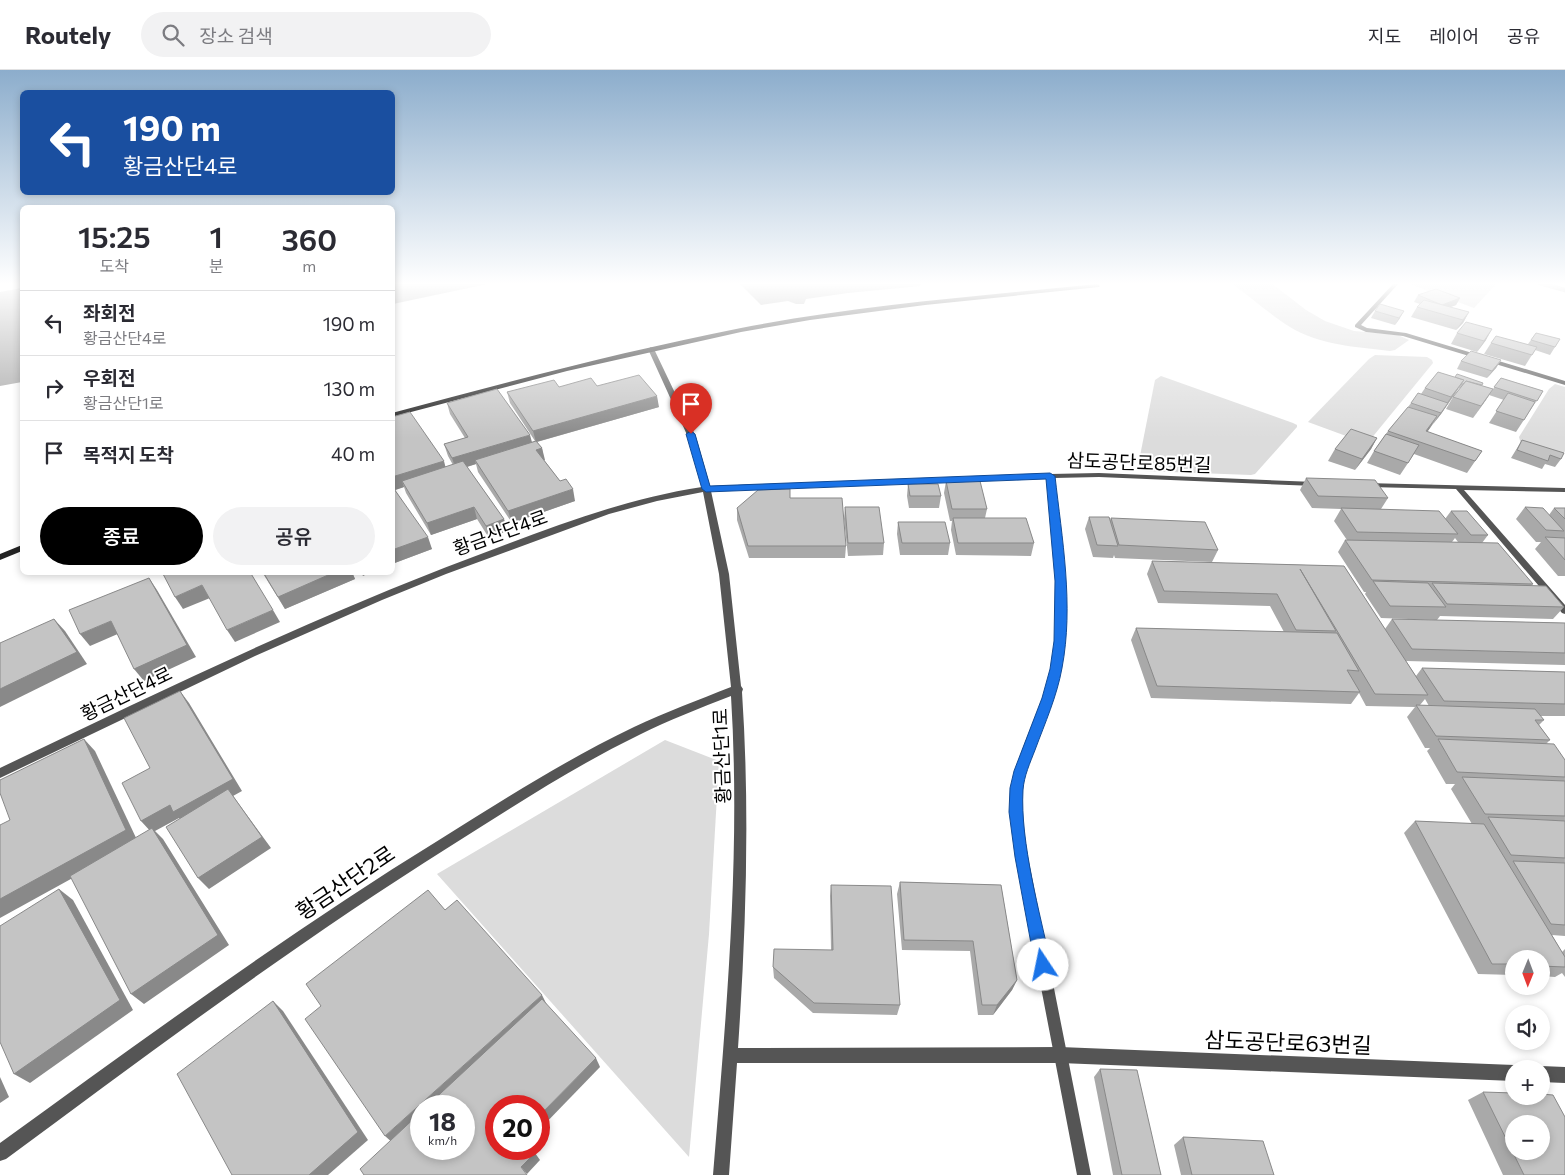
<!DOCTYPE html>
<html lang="ko">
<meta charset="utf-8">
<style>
body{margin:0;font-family:Commissioner,"Noto Sans KR",sans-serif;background:#f2f2f3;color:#2b2b33;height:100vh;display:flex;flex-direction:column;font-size:19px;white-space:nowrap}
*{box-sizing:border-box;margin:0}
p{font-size:16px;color:#7c7c81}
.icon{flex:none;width:28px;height:28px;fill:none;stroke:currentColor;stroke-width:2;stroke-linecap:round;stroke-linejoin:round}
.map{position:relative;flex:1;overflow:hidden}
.drawer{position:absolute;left:20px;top:135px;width:375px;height:370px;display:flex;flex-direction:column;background:#fff;border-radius:8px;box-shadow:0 2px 8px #0003}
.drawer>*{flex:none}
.hud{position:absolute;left:20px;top:20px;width:375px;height:105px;border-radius:8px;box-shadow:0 2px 8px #0003;background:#1a4fa0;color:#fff;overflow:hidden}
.needle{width:32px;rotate:181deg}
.tools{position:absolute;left:1505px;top:880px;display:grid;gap:10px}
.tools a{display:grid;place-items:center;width:45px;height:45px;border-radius:50%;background:#fff;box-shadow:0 2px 8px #0003;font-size:25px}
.speed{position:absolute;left:410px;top:1025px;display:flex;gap:10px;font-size:25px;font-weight:700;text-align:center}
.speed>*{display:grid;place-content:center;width:65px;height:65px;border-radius:50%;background:#fff;box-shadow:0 2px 8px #0003;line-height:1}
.speed small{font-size:12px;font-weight:400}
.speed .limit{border:8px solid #d22;background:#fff;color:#111}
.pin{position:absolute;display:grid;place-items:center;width:42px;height:42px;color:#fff;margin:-51px -21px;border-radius:50% 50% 50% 0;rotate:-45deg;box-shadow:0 0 5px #0007}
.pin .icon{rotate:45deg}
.me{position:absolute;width:55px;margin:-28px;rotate:349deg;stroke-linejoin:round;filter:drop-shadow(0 0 4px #0008)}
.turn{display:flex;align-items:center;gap:18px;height:105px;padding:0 20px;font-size:22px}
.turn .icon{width:65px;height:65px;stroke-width:2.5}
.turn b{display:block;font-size:35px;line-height:42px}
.eta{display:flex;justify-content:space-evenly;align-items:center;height:85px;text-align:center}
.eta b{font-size:30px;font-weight:600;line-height:35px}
.action{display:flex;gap:10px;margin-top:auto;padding:10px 20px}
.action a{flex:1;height:58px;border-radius:30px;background:#000;color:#fff;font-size:20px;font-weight:600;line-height:58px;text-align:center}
.action a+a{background:#f2f2f3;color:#2b2b33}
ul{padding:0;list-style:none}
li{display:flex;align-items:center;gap:15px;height:65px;padding:0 20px;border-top:1px solid #e1e1e2}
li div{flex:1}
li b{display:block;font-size:19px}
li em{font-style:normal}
header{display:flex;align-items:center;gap:30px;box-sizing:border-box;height:70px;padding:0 25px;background:#fff;border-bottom:1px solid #e1e1e2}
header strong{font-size:24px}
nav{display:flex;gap:28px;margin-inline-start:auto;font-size:18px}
.search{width:350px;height:45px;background:#f2f2f3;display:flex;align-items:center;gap:12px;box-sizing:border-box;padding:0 18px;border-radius:28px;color:#7c7c81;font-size:19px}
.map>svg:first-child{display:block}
.green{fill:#dcdcdc}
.water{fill:#a3a3a3}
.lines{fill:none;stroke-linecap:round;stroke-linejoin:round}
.stream{stroke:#a3a3a3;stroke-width:4.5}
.lane{fill:#555;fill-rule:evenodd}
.street{fill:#555;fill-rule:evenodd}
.secondary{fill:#222;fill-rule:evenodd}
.wall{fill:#a9a9a9;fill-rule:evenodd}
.shaded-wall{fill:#898989}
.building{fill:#c4c4c4;stroke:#898989;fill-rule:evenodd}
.route{fill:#1a73e8;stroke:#114b97}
.labels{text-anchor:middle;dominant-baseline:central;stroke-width:4;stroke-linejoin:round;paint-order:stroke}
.street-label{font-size:19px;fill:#000;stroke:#fff}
.near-street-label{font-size:22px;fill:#000;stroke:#fff}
</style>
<header>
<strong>Routely</strong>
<div class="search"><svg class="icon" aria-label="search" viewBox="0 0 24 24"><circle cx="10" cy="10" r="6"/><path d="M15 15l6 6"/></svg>장소 검색</div>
<nav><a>지도</a><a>레이어</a><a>공유</a></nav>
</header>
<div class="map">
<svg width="1565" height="1105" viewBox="0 0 1565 1105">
<rect width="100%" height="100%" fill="#fff"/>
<g class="green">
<path d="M1231,213H1271L1306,240L1325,251L1354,261L1398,265L1409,270L1395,280L1390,281C1357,277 1319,275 1290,257C1269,244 1251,227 1231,213Z"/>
<path d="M1407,213H1497L1474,238Z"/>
<path d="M1375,285L1427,287L1432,290L1433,293L1370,370H1357L1308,352L1369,289Z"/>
<path d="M1161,306L1293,353L1297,355V357L1255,404L1251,405L1144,401L1139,397L1140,386L1155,310Z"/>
<path d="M1555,314L1565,317V381L1563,385L1521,374L1519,367L1549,319Z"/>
<path d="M665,670L719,691L709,864L689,1087L437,804Z"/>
</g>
<g class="water">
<path d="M393,213H492L393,234Z"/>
<path d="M739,213H922L920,216L848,223L806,229L804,234H796L788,231L761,235Z"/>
<path d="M22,218V312L0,316V222Z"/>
</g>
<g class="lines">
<path class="stream" d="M1540,213L1565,220"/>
<g class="lane">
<path d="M1394,213H1399L1361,255L1367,258L1406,263L1565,311V315L1403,266L1366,262L1355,257V255Z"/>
<path d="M1099,403L1315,412L1319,414L1315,416L1099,407L1054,408C1062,471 1073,534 1061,597C1054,634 1033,667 1025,704C1019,732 1024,759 1028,787L1091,1105H1077L1016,787C1013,764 1009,742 1012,719C1018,677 1042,640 1051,599C1066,536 1054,469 1046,406L1050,404Z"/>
<path d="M1365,413L1565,418V422L1464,420L1565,535V544L1562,543L1456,419L1368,417H1365Z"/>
</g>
<g class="street">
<path d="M651,277L654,279L696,367L710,416L1050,404L1054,406L1050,408L711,421L729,504L741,616L743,619L742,622C750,741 746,860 738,978L1060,977L1514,995L1520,999H1514V1011L1060,993H737L729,1105H713C726,946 741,786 731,626C700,638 669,650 639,665C573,697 511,738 449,777C296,873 151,982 6,1089L0,1091V1073C144,969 288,863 439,770C503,730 567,689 634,657C666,642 698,630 731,617L719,504L703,422L657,431L609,444L446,504L382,530L255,586L0,708V698C156,623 311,548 473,487C547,459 622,429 702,417L688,367L648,279Z"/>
<path d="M1541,996L1565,997V1013L1541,1012V999H1536Z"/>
</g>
<g class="secondary">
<path d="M1097,214L1100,216L1099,217L925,235L810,250L741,262L567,301L392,347V343C508,312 624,281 741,258C858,235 978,226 1097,214Z"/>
<path d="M22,475V481L0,490V484Z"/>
</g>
</g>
<g class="wall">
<path d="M1418,225L1460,228L1456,235L1450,237L1469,242L1463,253L1456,260L1411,247L1417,237L1420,234L1414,232Z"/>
<path d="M1375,241L1400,248L1395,255L1371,248Z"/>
<path d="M1457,263L1486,270L1477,282L1451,274Z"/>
<path d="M1536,263L1555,277L1550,285L1535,280L1525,296L1484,284L1491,273L1528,274Z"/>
<path d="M1501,290L1496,298L1487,308L1457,299L1461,291Z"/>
<path d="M1438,302L1493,319L1501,308L1543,321L1516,362L1489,353L1504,330L1489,325L1473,348L1446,339L1453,327L1460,318H1459L1441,344L1433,354L1427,362L1482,381L1467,403L1414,384L1400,405L1367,393L1374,381L1388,361L1408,337L1411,333L1421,324L1425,318Z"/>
<path d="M597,316L659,337L537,372L542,378L544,390L575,431L512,453L478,402L476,394L467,397L504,449L507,461L489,468L477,449L431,465L406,423L404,417L395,420L432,479L392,494V347L446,397L453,395L448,386L444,374L465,368L450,344L447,333L532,372L535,371L510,333L507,322L559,317Z"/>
<path d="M1377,368L1371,379L1355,400L1328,391L1335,379Z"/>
<path d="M1522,370L1561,389L1555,397L1545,394L1542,399L1511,388Z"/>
<path d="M1306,408L1388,428L1381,439L1445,449L1451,441L1488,465L1482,473L1533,514L1531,516L1564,537L1553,549L1440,546L1437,550L1381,548L1365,524L1366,522H1364L1338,482L1345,470H1347L1334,451L1341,439L1312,438L1300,420ZM1455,468L1458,472H1452Z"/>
<path d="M946,411L987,439L985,448L1034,473L1031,486L956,485L951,460L952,451H950L944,423Z"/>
<path d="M908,414L941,426L939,438H909L907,426Z"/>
<path d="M790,428L846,476L845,488H749L737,450V438Z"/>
<path d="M845,437L884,473L883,485L848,486L844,449Z"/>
<path d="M1525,437L1549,445L1554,438H1565V506H1558L1535,479L1541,472H1536L1516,449Z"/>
<path d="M1089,447L1110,450L1111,448L1218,480L1212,492L1115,488L1114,485L1113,488L1093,487L1085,459Z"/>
<path d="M898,452L950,473L948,485H900L897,464Z"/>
<path d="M1152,491L1344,496L1385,559L1392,549L1565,553V595L1406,591L1416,606L1422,598L1565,602V646H1540L1544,650L1539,655L1550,670L1546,674L1565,690V866L1552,865L1562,882L1565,879V907L1562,903L1555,907L1541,906V889H1514V905L1478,904L1404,763L1415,751L1472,754L1451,719L1455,714H1446L1427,681L1430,678H1425L1407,647L1415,637L1366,636L1359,623L1351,634L1151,628L1131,570L1136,558L1284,562L1270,536L1158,533L1147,504ZM1425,629L1429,636L1420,635Z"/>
<path d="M262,502H352L355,509L285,539Z"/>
<path d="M900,812L1001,815L1017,910L1012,920L993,945H978L970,881L902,880L897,824Z"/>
<path d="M831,815L900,935L897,945L813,943L774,908L773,897L831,880L830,826Z"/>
<path d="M1100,999L1161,1105H1113L1094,1007Z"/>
<path d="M1483,1022L1565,1105H1503L1468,1030Z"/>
<path d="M1183,1067L1274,1105H1181L1174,1075Z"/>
</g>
<g class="shaded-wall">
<path d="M1460,228L1456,235L1438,242L1442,235Z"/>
<path d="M1404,241L1400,248L1395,255L1399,248Z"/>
<path d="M1469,242L1463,253L1456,260L1463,250Z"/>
<path d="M1492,259L1486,270L1477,282L1484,271Z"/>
<path d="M1501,290L1496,298L1487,308L1492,301Z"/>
<path d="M1464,310L1441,344L1433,354L1451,327Z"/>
<path d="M1493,319L1486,330L1473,348L1481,336Z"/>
<path d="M657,326L659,337L536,372L533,361Z"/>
<path d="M1437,346L1430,358L1419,373L1426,361Z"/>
<path d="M530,365L533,376L475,390L476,394L456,400L452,388Z"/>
<path d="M1377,368L1371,379L1355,400L1362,389Z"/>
<path d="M542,378L545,390L539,391L536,380Z"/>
<path d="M444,391L447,403L402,411L404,417L392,421V407Z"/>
<path d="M573,419L575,431L512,453L508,441Z"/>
<path d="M474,437L477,449L431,465L427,453Z"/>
<path d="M504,449L507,461L489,468L486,456Z"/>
<path d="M428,467L432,479L392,494V480Z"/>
<path d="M335,502H352L355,509L285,539L278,527Z"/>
<path d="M361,502H371L363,506Z"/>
<path d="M149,508L157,520L196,587L144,611L134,599Z"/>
<path d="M202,515L210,528L183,539L175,527Z"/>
<path d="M273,540L280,552L235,572L227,560Z"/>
<path d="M54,549L65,561L87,594L0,637V619Z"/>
<path d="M111,551L120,563L90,576L80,564Z"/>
<path d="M180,621L189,633L242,721L233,726L271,778L209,819L198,808L184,753L179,748L155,761L163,769L229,875L144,934L131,924L152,763L141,751Z"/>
<path d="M84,669L95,681L138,772L0,848V829Z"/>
<path d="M59,819L73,830L133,940L30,1013L14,1004Z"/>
<path d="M1017,910L1012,920L993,945L997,935Z"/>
<path d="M542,925L547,935L436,1036H421V1050L394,1074L385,1066Z"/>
<path d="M273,931L283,941L368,1070L328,1105H309Z"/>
<path d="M596,988L600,997L539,1060V1046Z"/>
<path d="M0,1007L9,1027L0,1033Z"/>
<path d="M535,1083L540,1090L527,1104L521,1097Z"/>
</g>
<g class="building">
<path d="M1436,219L1460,228L1442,235L1418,225Z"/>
<path d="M1424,230L1469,242L1463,250L1417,237Z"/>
<path d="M1380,234L1404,241L1399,248L1375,241Z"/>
<path d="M1466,252L1492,259L1484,271L1457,263Z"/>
<path d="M1536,263L1560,269L1555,277L1531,270Z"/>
<path d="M1496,266L1537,277L1532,285L1491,273Z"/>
<path d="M1471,281L1501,290L1492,301L1461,291Z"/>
<path d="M1438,302L1464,310L1451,327L1425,318Z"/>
<path d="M1457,304L1483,313L1482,315L1466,311L1463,314H1461L1464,310L1455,307Z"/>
<path d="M639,305L657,326L533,361L507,322L554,310L559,317L591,308L597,316Z"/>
<path d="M1501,308L1543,321L1537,331L1494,317Z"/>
<path d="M1466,311L1493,319L1481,336L1453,327Z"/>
<path d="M497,319L530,365L452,388L444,374L468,367L447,333Z"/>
<path d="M1418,323L1448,333L1441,343L1411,333Z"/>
<path d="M1508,323L1535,332L1524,350L1496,341Z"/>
<path d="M1408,337L1437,346L1426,361L1482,381L1475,391L1388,361Z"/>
<path d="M410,342L444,391L392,407V347Z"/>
<path d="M1351,359L1377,368L1362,389L1335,379Z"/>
<path d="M1386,364L1419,375L1408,393L1374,381Z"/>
<path d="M1522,370L1564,383L1561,389L1550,385L1548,391L1517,380Z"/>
<path d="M536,371L542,378L536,380L560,411L566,409L573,419L508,441L475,390Z"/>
<path d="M463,391L504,449L486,456L474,437L427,453L402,411Z"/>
<path d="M1306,408L1375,410L1388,428L1318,426Z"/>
<path d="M946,411H980L987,439H952Z"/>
<path d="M908,414H938L941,426H910Z"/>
<path d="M392,416L428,467L392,480Z"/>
<path d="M790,419V428H842L846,476H748L737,438L758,420Z"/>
<path d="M845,437H879L884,473H848Z"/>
<path d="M1525,437L1543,438L1564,461L1546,460Z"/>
<path d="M1341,438L1439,441L1458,464L1357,462Z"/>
<path d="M1554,438H1565V449Z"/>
<path d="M1451,441H1467L1488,465H1471Z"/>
<path d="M1089,447H1109L1118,476L1097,475Z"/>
<path d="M953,448H1026L1034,473H958Z"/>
<path d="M1111,448L1205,452L1218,480L1119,475Z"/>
<path d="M898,452H945L950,473H902Z"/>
<path d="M1545,467L1565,468V490Z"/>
<path d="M1345,470L1498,473L1533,514L1372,510Z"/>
<path d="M1152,491L1344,496L1428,625L1375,624L1300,499L1336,561L1296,560L1277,524L1164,521Z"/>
<path d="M162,502H250L273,540L227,560L202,515L175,527Z"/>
<path d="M263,502H335L278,527Z"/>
<path d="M149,508L187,575L134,599L111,551L80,564L69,540Z"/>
<path d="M1373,511L1428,513L1446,537L1390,536Z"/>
<path d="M1432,513L1546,516L1564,537L1447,534Z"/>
<path d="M54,549L77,582L0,619V573Z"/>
<path d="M1392,549L1565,553V583L1412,579Z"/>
<path d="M1136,558L1337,563L1359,601L1347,600L1360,622L1157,616Z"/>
<path d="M1422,598L1565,602V634L1444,631Z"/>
<path d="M180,621L233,709L173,742L170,735L141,751L122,713L150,698L124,648Z"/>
<path d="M1416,635L1535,639L1544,650H1535L1550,670L1436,666Z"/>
<path d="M84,669L126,760L0,829V755L10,750L0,723V710Z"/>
<path d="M1438,669L1554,674L1565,690V707L1457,702Z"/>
<path d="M1462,707L1565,711V746L1485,744Z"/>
<path d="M228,719L262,767L198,808L166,757Z"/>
<path d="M1488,747L1565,751V788L1511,785Z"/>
<path d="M1415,751L1484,754L1565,887V897L1541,896V889H1514V894H1492Z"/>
<path d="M152,758L218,865L131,924L70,806Z"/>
<path d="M1513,791L1565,793V855L1551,854Z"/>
<path d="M900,812L1001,815L1017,910L997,935H982L973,871L904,870Z"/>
<path d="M831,815L891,816L900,935L814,933L773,897L774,879L833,880Z"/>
<path d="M59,819L120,930L14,1004L0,972V856Z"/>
<path d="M428,820L445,840L457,830L542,925L385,1066L305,949L321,936L306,914Z"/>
<path d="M542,929L596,988L539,1046V1036H496V1079H531L535,1083L521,1097L527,1105H364L360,1099L421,1042V1079H464V1036H427Z"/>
<path d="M273,931L358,1062L309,1105H232L177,1004Z"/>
<path d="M1100,999L1137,1000L1161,1105H1122Z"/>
<path d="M1483,1022L1514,1023V1026H1541V1024L1553,1025L1565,1047V1105H1524ZM1514,1054H1541V1081H1514Z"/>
<path d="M1183,1067L1263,1071L1274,1105H1192Z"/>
</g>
<linearGradient id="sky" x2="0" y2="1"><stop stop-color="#8cadcc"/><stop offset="0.58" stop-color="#fff"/><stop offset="1" stop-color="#fff" stop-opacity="0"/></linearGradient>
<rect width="1565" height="368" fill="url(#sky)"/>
<path class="route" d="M691,361L695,364L710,416L1050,403L1055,406C1062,469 1074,535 1062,598C1057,626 1045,653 1035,680C1030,693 1024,706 1023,720C1020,772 1040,843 1051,895L1048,901L1043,903L1037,901L1035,895L1015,787L1009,742L1010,718L1014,701L1042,628L1050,599L1054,571L1055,511L1046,409L706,422L702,419L686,364Z"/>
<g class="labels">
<g class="street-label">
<text transform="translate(1139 392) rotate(2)">삼도공단로85번길</text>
<text transform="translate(500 462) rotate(-20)">황금산단4로</text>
<text transform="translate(126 623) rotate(-26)">황금산단4로</text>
<text transform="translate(721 686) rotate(-92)">황금산단1로</text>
</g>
<g class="near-street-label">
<text transform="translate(345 812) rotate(-34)">황금산단2로</text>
<text transform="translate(1288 972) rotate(2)">삼도공단로63번길</text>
</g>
</g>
</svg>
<div class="tools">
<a><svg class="needle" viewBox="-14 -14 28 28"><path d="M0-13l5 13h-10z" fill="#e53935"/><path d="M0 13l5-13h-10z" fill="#7c7c81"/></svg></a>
<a><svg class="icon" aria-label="sound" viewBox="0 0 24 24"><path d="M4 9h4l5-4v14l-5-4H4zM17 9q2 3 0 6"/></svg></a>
<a>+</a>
<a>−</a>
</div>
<div class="speed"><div>18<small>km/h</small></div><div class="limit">20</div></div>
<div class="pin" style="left:691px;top:364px;background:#d93025"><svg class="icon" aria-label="arrive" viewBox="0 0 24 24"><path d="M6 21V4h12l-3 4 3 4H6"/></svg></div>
<svg class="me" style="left:1043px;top:895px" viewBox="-20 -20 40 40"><circle r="19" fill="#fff"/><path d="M0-13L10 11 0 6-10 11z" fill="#1a73e8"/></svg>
<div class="hud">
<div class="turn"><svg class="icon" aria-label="left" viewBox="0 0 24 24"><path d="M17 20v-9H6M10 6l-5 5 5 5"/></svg><div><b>190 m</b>황금산단4로</div></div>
</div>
<section class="drawer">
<div class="eta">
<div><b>15:25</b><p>도착</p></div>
<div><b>1</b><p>분</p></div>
<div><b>360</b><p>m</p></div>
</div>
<ul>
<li><svg class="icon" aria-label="left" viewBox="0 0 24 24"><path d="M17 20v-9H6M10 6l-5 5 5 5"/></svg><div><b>좌회전</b><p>황금산단4로</p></div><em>190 m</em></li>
<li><svg class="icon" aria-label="right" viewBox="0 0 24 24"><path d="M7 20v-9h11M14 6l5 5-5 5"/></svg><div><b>우회전</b><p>황금산단1로</p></div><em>130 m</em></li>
<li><svg class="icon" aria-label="arrive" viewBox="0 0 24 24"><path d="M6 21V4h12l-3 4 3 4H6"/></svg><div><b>목적지 도착</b></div><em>40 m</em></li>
</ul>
<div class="action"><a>종료</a><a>공유</a></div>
</section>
</div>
